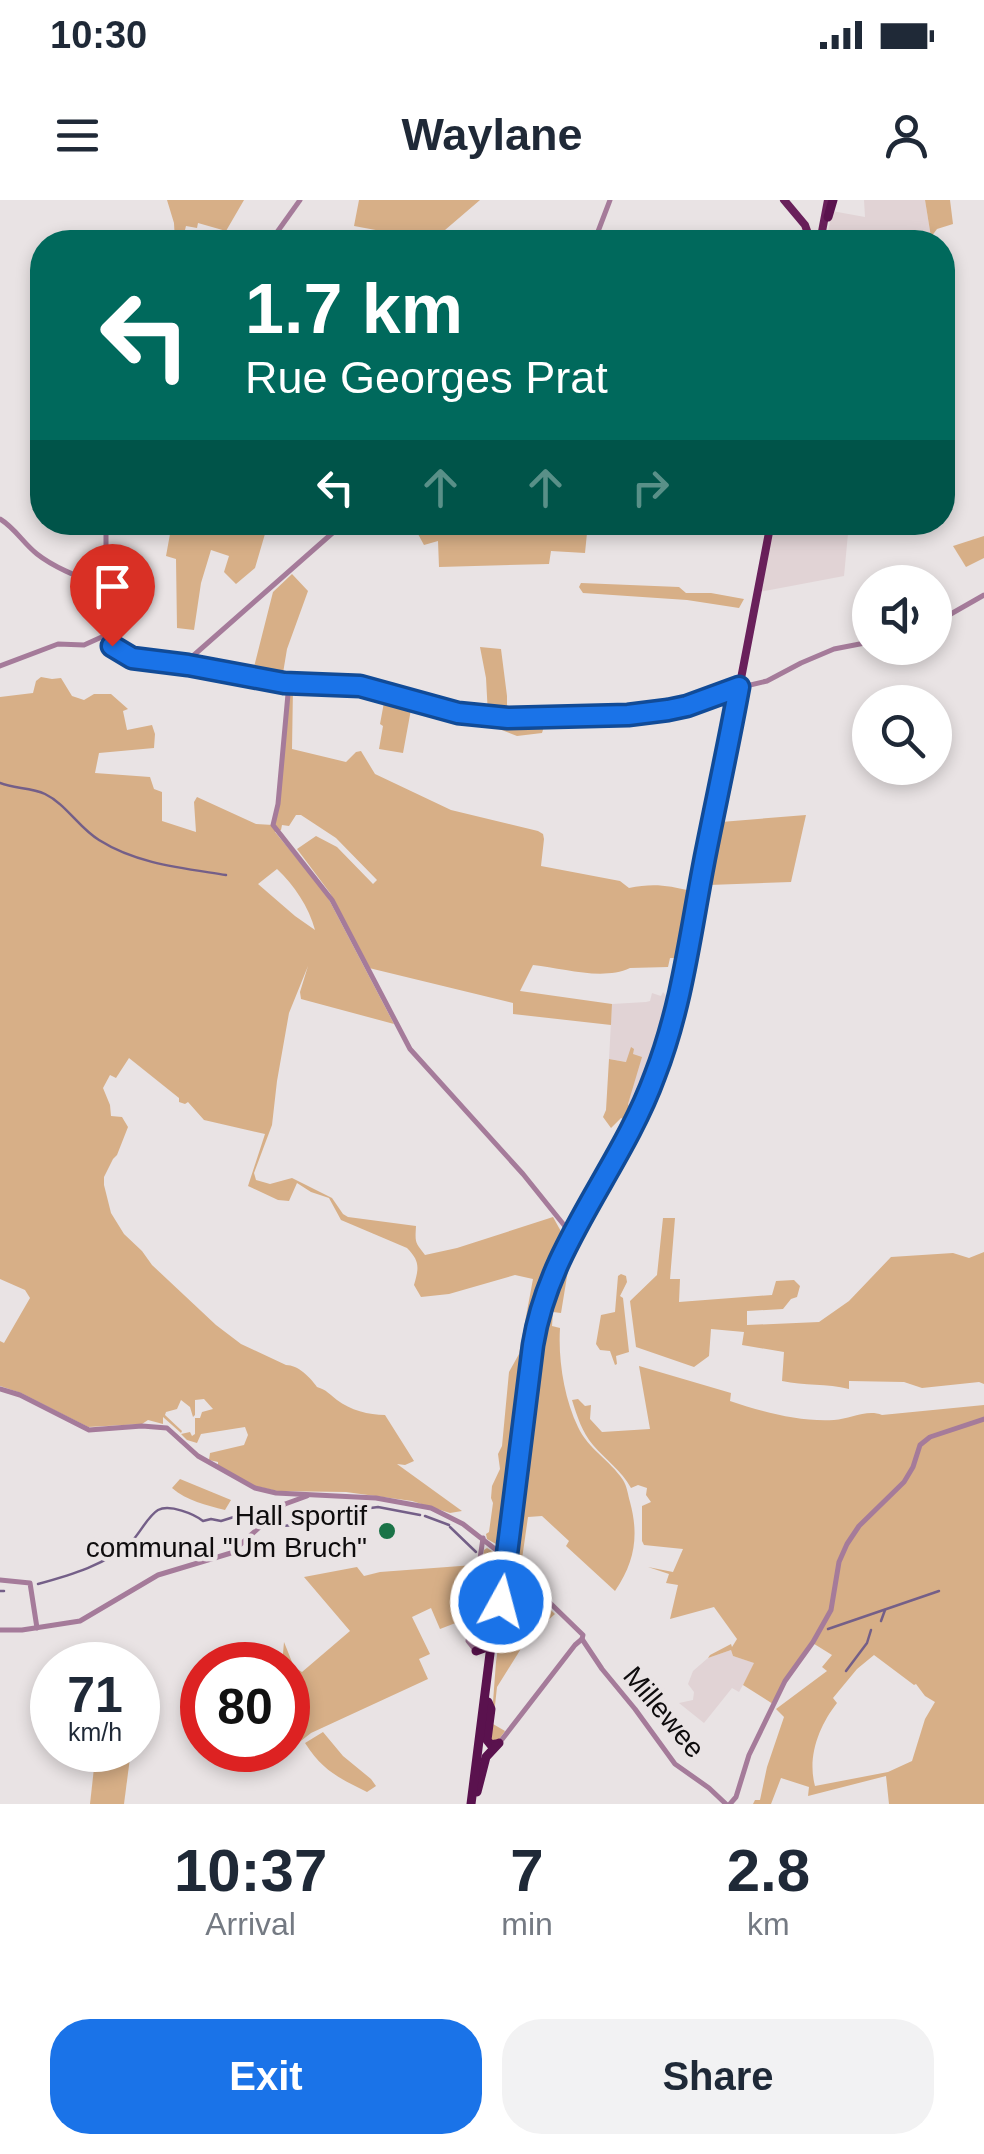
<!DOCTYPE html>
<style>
body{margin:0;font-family:Arial,sans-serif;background:#f2f2f3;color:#1f2937;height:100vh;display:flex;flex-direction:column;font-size:38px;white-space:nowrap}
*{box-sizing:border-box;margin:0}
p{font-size:32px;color:#747a83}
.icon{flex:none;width:55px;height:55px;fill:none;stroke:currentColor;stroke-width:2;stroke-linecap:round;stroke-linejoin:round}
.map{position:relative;height:1604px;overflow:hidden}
.panel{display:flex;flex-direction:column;background:#fff;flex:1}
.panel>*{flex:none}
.top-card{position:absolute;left:30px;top:30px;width:925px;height:305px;border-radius:40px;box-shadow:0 5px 15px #0003;background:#00695c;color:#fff;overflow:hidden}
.controls{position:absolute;left:852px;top:365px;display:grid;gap:20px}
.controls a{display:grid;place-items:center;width:100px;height:100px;border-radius:50%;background:#fff;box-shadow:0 5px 15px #0003;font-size:50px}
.speed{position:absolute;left:30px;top:1442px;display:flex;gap:20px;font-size:50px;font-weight:700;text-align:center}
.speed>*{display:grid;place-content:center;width:130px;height:130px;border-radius:50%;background:#fff;box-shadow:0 5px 15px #0003;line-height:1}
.speed small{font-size:25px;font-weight:400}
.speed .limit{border:15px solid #d22;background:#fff;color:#111}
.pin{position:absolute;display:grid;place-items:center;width:85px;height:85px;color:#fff;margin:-102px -42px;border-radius:50% 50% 50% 0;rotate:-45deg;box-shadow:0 0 10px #0007}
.pin .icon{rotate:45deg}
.me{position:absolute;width:110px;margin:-55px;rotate:7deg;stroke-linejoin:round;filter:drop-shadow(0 0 8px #0008)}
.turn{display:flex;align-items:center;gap:35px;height:210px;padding:0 50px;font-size:45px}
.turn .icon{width:130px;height:130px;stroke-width:2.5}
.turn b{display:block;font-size:70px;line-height:85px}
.lanes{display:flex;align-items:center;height:95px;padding:0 50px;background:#0003;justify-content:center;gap:50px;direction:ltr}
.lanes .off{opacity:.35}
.eta{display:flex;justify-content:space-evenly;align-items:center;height:170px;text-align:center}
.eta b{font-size:60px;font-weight:600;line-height:70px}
.primary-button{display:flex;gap:20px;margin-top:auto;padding:20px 50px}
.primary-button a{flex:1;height:115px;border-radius:40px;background:#1a73e8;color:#fff;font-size:40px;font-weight:600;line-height:115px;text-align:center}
.primary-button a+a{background:#f2f2f3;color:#1f2937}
.status{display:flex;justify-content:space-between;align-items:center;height:70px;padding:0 50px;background:#fff;direction:ltr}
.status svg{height:28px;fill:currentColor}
header{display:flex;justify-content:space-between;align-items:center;height:130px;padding:0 50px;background:#fff;font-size:45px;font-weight:600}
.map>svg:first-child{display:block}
.built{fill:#e1d3d5}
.green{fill:#d7af87;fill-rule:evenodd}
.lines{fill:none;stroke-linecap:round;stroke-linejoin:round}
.stream{stroke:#745f88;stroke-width:2.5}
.tertiary{stroke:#a57b9a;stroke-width:5}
.primary{stroke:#69205b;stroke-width:8}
.trunk{stroke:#5a124e;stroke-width:9}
.route-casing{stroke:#114b97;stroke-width:25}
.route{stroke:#1a73e8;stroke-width:18}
.poi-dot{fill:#1a7347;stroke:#e9e3e4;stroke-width:4}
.labels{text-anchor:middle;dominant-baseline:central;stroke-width:9;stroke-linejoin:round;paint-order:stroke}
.poi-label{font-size:28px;fill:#0e0c0d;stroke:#e9e3e4;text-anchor:end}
.street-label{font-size:28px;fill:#0e0c0d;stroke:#e9e3e4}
</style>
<div class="status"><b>10:30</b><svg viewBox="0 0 49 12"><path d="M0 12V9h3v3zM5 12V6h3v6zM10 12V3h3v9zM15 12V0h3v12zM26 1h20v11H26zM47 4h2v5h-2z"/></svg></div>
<header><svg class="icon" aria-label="menu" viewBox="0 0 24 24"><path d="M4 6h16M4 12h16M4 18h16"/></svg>Waylane<svg class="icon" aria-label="person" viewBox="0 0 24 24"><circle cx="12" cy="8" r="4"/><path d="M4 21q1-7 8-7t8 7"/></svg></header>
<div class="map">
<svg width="984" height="1604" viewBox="0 0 984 1604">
<rect width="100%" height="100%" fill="#e9e3e4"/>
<g class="built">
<path d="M864,0H925L931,37L921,42H826L832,11L865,17Z"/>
<path d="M773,323H849L844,376L759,392Z"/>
<path d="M663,792L667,797L666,803L673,804L671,812L657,858L634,907L630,908L628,904L627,862L609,859L612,804L646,802L650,801L652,793L661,796Z"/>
<path d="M731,1450L733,1456L755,1463L739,1492L732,1488L704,1523L679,1503L693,1500L694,1492L688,1484L693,1471L708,1458Z"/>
</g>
<g class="green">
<path d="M167,0H244L226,31L198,23L197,28L186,26L182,42H175L174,23Z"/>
<path d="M359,0H480L438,36L449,42H375L381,31L354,26Z"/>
<path d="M925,0H950L953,24L937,29L931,37Z"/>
<path d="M248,322L267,327L255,368L236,384L224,372L229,356L211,350L201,383L194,430L177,428L176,359L166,356L172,323Z"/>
<path d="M412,323L581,322L588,323L585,353L551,351L549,364L439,367L438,341L424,345Z"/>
<path d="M984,336V358L966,367L953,346Z"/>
<path d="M292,374L308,391L287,449L282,479L252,475L273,392Z"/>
<path d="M581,383L679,387L686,393H711L744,399L739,408L687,400L583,393L579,387Z"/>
<path d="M480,447L501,449L507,496V516L488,515L486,478Z"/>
<path d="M41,477L52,479L61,478L72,496L84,500L94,494H111L128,509L123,511L127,530L152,525L155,534L154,548L99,553L95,573L150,577L154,589L162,592V621L196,632L194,602L197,597L256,624L273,625L277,613L288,487H293L292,549L346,562L356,552L361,551L375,574L451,610L538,631L543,634L544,639L541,666L620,681L629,688C652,683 668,685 691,691L680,758H670L668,767L630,768C602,781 563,768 533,765L520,791L612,804L611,825L513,814V803L369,768L330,693L297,649L316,636L337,647L373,684L377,680L336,638L301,615H296L289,626L282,625L281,630L275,632L326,694L394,824L301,799L300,792L308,766L289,813L277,881L272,925L254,973L256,980L270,984L292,978L332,998L343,1014L348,1017L416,1026C415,1043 415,1042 425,1055L457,1048L553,1017L563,1035L540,1087L489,1439L485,1446L475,1447L470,1439L472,1431L477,1445L482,1443L484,1438L476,1408L484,1350L487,1348L495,1353L496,1344L487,1339L486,1334L489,1332L493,1303L491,1298L492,1286L500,1269L498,1254L502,1246L509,1172L519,1154L533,1079L515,1075L449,1094L421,1097L414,1085C419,1068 420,1061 407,1048L341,1020L329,998L311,992L297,983L289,1001L278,1000L248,986L265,934L204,920L188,902L185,904L179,902V898L129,858L116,878L110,875L103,888L110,905L111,916L122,917L128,927L117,955L113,959L104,977V985L111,1013L124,1034L142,1051L152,1065L216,1125L241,1144L286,1165C298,1165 310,1177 317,1187C327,1190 329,1194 337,1200C350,1210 369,1215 385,1215L414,1261L405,1265L397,1264L462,1311L450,1313L412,1301L346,1292L277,1291L255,1286L218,1266V1262L209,1260L210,1253L244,1245L248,1235L245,1227L201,1234L197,1243L187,1240L181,1234L190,1232L192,1236L195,1234V1218H200L202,1212L213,1209L204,1199L195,1200V1215L193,1217L190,1207L181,1200L177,1209L166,1212L165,1215L182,1231L181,1233L163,1217V1224L148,1220L142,1224L88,1227L21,1193L0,1186V1141L4,1143L30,1098L25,1090L0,1079V497L33,493L36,481ZM277,669C294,685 309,707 315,730L295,716L258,684Z"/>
<path d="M385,497L412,504L403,553L379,549L383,526L380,524Z"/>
<path d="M492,522L545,523L542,533L517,536L494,527Z"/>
<path d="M806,615L791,682L709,685L721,622Z"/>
<path d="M631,847L634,849L633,854L642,857L628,904L630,908L634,907L628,921L621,918L611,928L603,917L606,910L609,859L626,862Z"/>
<path d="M663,1018H675L670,1079H680L679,1102L772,1095L776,1081L794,1080L800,1086L797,1097L791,1099L783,1109L747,1111V1125L819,1122L849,1101L891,1057L953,1053L969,1058L984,1052V1184L979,1182L922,1188L904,1182L849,1181V1189C827,1183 804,1186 782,1181L784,1152L742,1145L744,1132L711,1129L709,1156L694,1167L636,1147L630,1101L657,1075Z"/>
<path d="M569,1049L571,1052L561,1113L553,1112L552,1126L560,1128C558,1159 564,1198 578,1227C588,1249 610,1260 623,1280C627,1286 628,1295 630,1302C639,1335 635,1362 615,1391L566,1346L569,1341L542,1316L528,1317L522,1359L514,1363L512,1373L555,1414L527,1439L497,1487L493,1524L505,1531L497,1542H490L496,1462L539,1151L547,1106Z"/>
<path d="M621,1074L626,1076L627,1082L620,1096L623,1098L629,1152L616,1156L617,1164L615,1165L610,1151L600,1150L596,1144L601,1115L615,1112L618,1076Z"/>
<path d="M639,1166L731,1193L730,1201C763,1212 799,1222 834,1220C850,1219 867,1209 882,1215L984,1205V1604H889L886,1576L808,1596L809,1587L781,1578L771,1604H753L755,1600H760L767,1567L784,1517L776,1509L827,1471L822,1467L832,1455L811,1442L773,1504L743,1485L754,1463L733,1456L731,1450L708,1458L710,1455L731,1444L732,1447L737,1439L714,1407L670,1419L678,1385L666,1383L669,1374L648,1367L673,1372L683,1349L644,1345L642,1341V1306L651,1302L646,1295L647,1288L638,1285L631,1288C621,1270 606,1260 593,1245C582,1232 577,1216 572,1200L578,1199L585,1206L591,1205L590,1219L602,1232L650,1229ZM874,1455L914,1485L916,1484L925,1496L935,1502L925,1519L912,1561L888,1572L815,1586C807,1557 819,1526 837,1503L833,1498L857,1469Z"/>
<path d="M180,1279L231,1300L225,1310C206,1305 187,1301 172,1288Z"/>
<path d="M474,1365L466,1419L440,1429L431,1408L412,1417L430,1454L419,1459L428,1479L311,1533L283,1555L282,1550H288V1465H282L284,1442L294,1467L302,1472L350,1431L304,1377L357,1367L364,1376L380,1372Z"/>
<path d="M323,1532L343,1556L371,1579L376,1586L367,1592C339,1578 323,1571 305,1543Z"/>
<path d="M96,1550H131L124,1604H90Z"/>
</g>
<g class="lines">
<g class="stream">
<path d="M0,583C13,589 31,587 45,594C66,604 79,628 99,640C137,664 182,668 226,675"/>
<path d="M425,1316L449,1325"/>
<path d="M450,1327L476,1352"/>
<path d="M38,1384C71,1375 106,1365 132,1341C140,1333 148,1316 158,1310C170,1304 194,1314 203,1321L211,1319L221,1321L237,1316L273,1321L282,1326L349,1321L363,1309L378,1307L420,1315"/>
<path d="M0,1391H4"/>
<path d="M881,1421L885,1410"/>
<path d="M828,1429L939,1391"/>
<path d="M846,1471L867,1443L871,1430"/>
</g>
<g class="tertiary">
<path d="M270,42L300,0"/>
<path d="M594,42L610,0"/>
<path d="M0,319C15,328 23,343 37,354C56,369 82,378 105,387"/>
<path d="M106,322V409L104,436L112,446L132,458L188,465L225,474L284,483L361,486L457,513L507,518L629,515L687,507L729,490L767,481L801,463L834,449L870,442"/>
<path d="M935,423L984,395"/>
<path d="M188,465L194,455L345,322"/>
<path d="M0,466L58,444L84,445L104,436"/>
<path d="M289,483L278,604L273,625L332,700L410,849L523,974L568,1030"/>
<path d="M0,1189L20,1195L89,1230L142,1226L167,1228L198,1256L255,1288L276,1293L376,1298L431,1308L463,1324L495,1349"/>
<path d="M513,1367L583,1435L582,1439L602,1469L635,1509L675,1564L709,1588L726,1604"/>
<path d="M0,1380L30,1383L37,1428"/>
<path d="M0,1430H22L80,1421L158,1375L231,1353L285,1304L307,1296"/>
<path d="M476,1451L468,1441L483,1338"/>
<path d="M500,1542L575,1445L582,1439"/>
<path d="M730,1604L736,1597L749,1555L785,1481L813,1442L831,1410L839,1362L847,1344L859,1326L904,1282L913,1267L920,1245L930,1237L984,1219"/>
</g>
<g class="primary">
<path d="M784,0L805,25L811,42"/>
<path d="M820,42L828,0"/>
<path d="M661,860L685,771L771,322"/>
</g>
<g class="trunk">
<path d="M828,17L833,0"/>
<path d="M476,1451L487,1447L490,1439"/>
<path d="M488,1502L491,1509L487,1540L491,1545L496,1544"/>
<path d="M477,1592L486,1557L499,1543"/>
<path d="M471,1604L529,1145C541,1069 576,1020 613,956C631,925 645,892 657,858"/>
</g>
</g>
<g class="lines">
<g class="route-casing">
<path id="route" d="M112,446L132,458L188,465L284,483L360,486L458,513L508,518L628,515L668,510L687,506L739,487C729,542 717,597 706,652C691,727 683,803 655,875C621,969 549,1044 533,1145L501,1402"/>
</g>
<use href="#route" class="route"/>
</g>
<circle class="poi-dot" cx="387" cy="1331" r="10"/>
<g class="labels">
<g class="poi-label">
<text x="367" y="1315">Hall sportif<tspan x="367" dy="32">communal "Um Bruch"</tspan></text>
</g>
<g class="street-label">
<text transform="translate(664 1512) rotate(50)">Millewee</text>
</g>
</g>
</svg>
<div class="controls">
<a><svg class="icon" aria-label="sound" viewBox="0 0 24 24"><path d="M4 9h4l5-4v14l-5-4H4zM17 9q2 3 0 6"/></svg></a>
<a><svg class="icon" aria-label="search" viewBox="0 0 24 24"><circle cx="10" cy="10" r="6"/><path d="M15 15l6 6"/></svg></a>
</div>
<div class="speed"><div>71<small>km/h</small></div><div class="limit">80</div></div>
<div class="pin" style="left:112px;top:446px;background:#d93025"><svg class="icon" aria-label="arrive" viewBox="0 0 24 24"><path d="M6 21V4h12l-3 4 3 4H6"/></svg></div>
<svg class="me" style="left:501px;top:1402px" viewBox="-20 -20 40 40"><circle r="17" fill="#1a73e8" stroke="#fff" stroke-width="3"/><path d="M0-11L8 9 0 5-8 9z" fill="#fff"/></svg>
<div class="top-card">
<div class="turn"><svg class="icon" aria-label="left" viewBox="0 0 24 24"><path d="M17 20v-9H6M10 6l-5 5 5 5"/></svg><div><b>1.7 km</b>Rue Georges Prat</div></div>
<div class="lanes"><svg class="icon" aria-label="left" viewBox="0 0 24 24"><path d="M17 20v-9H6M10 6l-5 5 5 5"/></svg><svg class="icon off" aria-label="ahead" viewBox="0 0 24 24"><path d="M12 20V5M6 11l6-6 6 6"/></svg><svg class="icon off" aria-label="ahead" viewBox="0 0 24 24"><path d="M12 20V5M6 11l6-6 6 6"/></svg><svg class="icon off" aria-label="right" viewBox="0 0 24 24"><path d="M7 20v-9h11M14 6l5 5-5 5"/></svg></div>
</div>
</div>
<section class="panel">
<div class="eta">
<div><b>10:37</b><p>Arrival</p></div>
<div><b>7</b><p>min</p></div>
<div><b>2.8</b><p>km</p></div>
</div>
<div class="primary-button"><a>Exit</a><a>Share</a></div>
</section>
